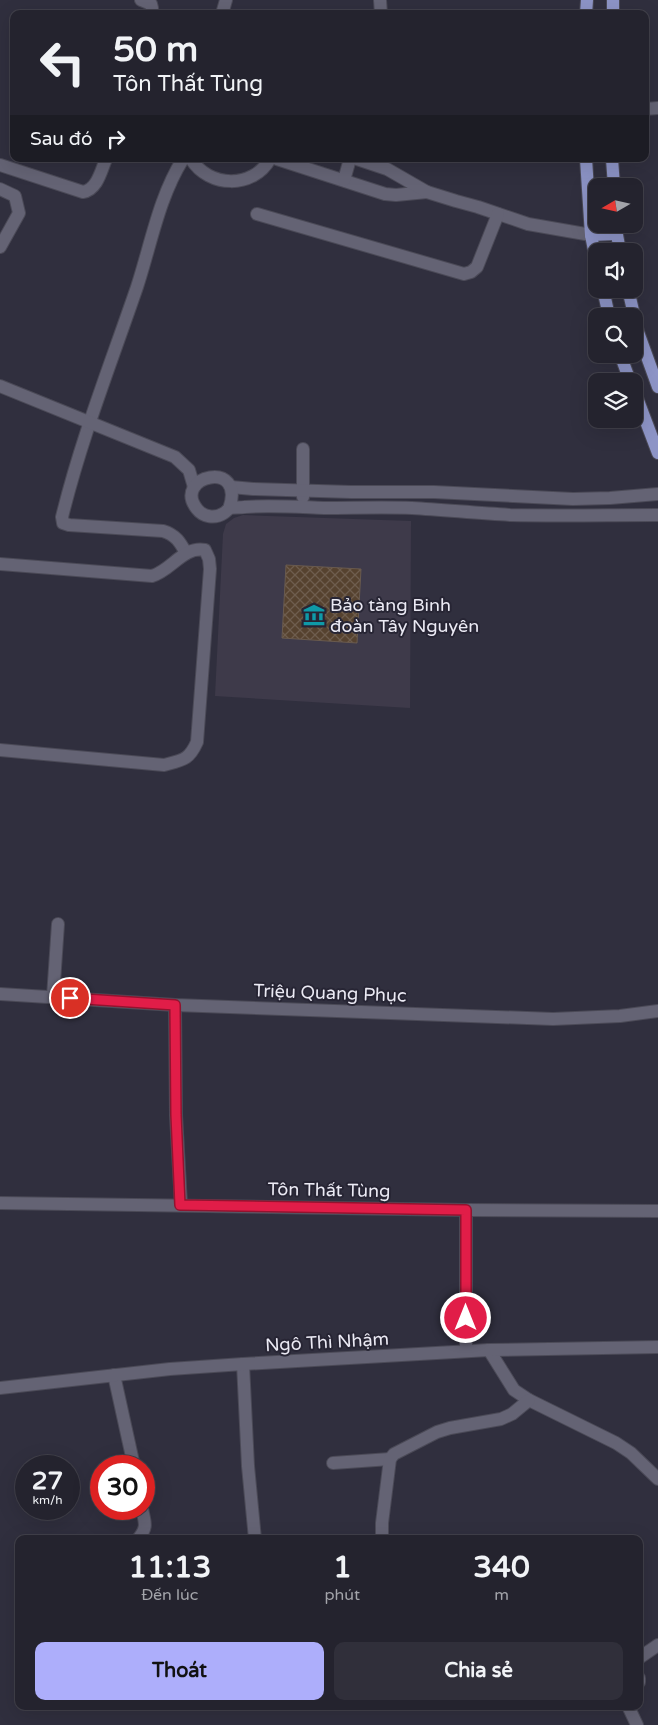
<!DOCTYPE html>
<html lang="vi">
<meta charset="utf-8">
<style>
body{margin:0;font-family:"Varela Round",sans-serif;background:#302f3a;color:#f1f3f6;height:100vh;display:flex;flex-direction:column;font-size:19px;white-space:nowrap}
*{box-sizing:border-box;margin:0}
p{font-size:16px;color:#a3a4aa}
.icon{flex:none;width:28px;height:28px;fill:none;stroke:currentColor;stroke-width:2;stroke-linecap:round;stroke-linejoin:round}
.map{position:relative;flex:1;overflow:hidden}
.side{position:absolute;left:15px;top:1535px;width:628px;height:175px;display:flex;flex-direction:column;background:#24232e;border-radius:10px;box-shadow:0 5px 20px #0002,0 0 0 1px #41404a}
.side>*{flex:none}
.guide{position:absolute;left:10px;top:10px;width:639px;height:152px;border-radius:10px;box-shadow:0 5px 20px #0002,0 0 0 1px #41404a;background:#24232e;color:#f1f3f6;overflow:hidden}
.needle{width:32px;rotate:261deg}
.controls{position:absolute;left:588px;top:178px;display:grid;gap:10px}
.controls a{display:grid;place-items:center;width:55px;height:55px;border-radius:10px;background:#24232e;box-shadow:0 5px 20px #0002,0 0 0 1px #41404a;font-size:25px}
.speed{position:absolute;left:15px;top:1455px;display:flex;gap:10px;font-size:25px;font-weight:700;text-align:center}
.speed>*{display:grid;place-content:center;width:65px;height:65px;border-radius:50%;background:#24232e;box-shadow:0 5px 20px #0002,0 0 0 1px #41404a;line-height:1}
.speed small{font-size:12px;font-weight:400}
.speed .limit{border:8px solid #d22;background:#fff;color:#111}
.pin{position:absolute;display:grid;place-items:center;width:42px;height:42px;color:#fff;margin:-21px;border:2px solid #fff;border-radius:50%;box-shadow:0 1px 5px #0007}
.me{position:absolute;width:55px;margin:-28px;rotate:0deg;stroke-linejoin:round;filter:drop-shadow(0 0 4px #0008)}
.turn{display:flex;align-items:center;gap:18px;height:105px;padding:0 20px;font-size:22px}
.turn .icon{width:65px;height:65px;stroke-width:2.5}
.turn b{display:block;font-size:35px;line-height:42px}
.then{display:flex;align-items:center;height:48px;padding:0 20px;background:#0003;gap:10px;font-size:19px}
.eta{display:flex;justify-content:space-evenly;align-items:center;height:85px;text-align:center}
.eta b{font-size:30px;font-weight:700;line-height:35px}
.button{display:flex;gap:10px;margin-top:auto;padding:10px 20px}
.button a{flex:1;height:58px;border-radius:10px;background:#adaefb;color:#111;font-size:20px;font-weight:700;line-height:58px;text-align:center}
.button a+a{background:#302f3a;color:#f1f3f6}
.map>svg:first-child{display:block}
.commercial{fill:#3e3a4a}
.building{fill:url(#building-cross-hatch);stroke:#695a4e}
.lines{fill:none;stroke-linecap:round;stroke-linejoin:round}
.minor-casing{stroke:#4b4a57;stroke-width:14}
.major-casing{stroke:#4b4a57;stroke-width:14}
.minor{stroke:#646374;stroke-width:12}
.major{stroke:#8d94c6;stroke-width:12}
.route-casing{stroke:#92132f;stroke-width:12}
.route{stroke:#e11d48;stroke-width:9}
.labels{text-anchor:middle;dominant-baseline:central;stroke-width:4;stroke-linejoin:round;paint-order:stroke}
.poi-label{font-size:18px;fill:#ebeaf4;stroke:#272534;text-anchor:start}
.street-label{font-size:18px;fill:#ebeaf4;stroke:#272534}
</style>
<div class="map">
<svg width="658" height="1725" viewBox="0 0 658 1725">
<defs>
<pattern id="building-cross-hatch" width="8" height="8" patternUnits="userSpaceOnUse" patternTransform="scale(1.25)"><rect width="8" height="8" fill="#56422f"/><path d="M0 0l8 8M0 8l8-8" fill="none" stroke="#6e5d4e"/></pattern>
</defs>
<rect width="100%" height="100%" fill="#302f3e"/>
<path class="commercial" d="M243,515L411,521L410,708L215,696L223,534L226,524L234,518Z"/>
<path class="building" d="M286,565L361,569L357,643L282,638Z"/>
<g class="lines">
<g class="minor-casing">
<g id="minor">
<path d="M141,0L151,4L152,8L151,14"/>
<path d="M380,0L381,14"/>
<path d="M222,14L226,0"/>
<path d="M645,109L658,108"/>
<path d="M183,159C159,197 151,244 137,287C111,363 81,439 62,517L63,523L69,525L163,531C176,535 180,542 186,553"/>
<path d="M191,159C209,188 253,189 270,159"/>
<path d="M277,159L385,194L396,195L427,192"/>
<path d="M357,159L387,169L427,192L456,201L478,207L528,224L591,235"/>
<path d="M0,165L83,192C97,190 101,171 106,159"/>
<path d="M344,180L350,159"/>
<path d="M0,189L15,196L19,213L0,247"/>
<path d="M257,214L464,274L471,272L477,267L498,214"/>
<path d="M0,386L175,457L189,470L194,487"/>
<path d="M303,449V497"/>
<path d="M231,487L253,489L351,492H434L573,499L610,498L658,494"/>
<path d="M229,509C247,458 171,476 197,509C203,517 215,519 224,513C225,513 228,509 230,508C234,507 240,508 245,507C271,505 298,507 324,508C353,508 383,507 412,508C444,510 477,513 510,515C559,516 609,515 658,515"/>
<path d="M0,564L152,576C172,570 183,546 205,550L209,559L210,569L197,742C189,760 183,760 164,765L0,750"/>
<path d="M0,994L175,1005L553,1019L620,1016L658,1011"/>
<path d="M53,997L58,924"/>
<path d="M175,1005L176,1115L181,1205"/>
<path d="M0,1203L466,1210L658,1211"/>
<path d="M489,1350L514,1390L529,1400L616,1443L631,1453L658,1479"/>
<path d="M466,1351V1210"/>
<path d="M243,1364L248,1466L255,1539"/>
<path d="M114,1375L134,1466"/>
<path d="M0,1388L170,1369L243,1364L489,1350L658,1347"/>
<path d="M333,1463L390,1459"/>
<path d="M138,1539C148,1527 145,1523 142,1509"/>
<path d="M382,1539V1523L390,1459L394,1454L437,1432L450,1428L501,1419L512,1414L529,1400"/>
<path d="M639,1658L658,1645"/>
<path d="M639,1678V1682"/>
<path d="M628,1706L637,1725"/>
</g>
</g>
<g class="major-casing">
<g id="major">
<path d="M586,14L587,0"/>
<path d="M613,14V0"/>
<path d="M586,159L591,235L596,260"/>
<path d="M612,159L614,186"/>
<path d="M615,224L620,251"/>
<path d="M591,235L616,234"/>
<path d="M603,289L609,316"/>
<path d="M628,289L638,332L658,387"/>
<path d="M620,354L630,381"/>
<path d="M634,390L658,453"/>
</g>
</g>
<use href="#minor" class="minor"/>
<use href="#major" class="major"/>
</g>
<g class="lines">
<g class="route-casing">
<path id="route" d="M70,998L175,1005L176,1115L180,1205L466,1210V1318"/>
</g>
<use href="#route" class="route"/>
</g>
<defs>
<g id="museum-bare" transform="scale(1.725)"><path d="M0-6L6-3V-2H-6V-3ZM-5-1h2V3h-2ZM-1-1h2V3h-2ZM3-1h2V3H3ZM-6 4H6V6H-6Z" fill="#0f9aa8" stroke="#272534" stroke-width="2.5" paint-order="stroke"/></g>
</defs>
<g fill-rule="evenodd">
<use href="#museum-bare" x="314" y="615"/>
</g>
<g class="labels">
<g class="poi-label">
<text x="330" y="605">Bảo tàng Binh<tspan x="330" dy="21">đoàn Tây Nguyên</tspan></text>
</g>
<g class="street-label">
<text transform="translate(330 993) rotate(2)">Triệu Quang Phục</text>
<text transform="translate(329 1190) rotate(1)">Tôn Thất Tùng</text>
<text transform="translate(327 1342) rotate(-3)">Ngô Thì Nhậm</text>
</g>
</g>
</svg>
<div class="controls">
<a><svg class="needle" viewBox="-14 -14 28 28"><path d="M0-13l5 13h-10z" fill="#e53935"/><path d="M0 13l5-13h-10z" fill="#a3a4aa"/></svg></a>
<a><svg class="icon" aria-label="sound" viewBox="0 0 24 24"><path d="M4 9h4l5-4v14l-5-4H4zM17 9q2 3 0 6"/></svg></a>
<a><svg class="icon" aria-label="search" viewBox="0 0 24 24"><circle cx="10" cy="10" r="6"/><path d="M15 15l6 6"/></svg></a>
<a><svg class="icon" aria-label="layers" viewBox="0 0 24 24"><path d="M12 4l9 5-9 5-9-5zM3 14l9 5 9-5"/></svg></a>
</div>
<div class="speed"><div>27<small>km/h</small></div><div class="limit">30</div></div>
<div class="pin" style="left:70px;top:998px;background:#d93025"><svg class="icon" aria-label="arrive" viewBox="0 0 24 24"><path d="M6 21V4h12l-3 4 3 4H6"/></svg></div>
<svg class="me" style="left:466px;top:1318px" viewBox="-20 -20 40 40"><circle r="17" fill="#e11d48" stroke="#fff" stroke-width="3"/><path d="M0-11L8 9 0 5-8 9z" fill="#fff"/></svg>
<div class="guide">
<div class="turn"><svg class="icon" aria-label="left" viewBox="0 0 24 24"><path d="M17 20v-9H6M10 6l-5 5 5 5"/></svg><div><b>50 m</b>Tôn Thất Tùng</div></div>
<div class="then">Sau đó<svg class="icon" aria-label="right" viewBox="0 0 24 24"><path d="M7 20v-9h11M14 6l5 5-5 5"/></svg></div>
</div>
<section class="side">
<div class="eta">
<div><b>11:13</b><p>Đến lúc</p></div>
<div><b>1</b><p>phút</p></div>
<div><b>340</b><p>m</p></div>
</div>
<div class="button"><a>Thoát</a><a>Chia sẻ</a></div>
</section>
</div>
